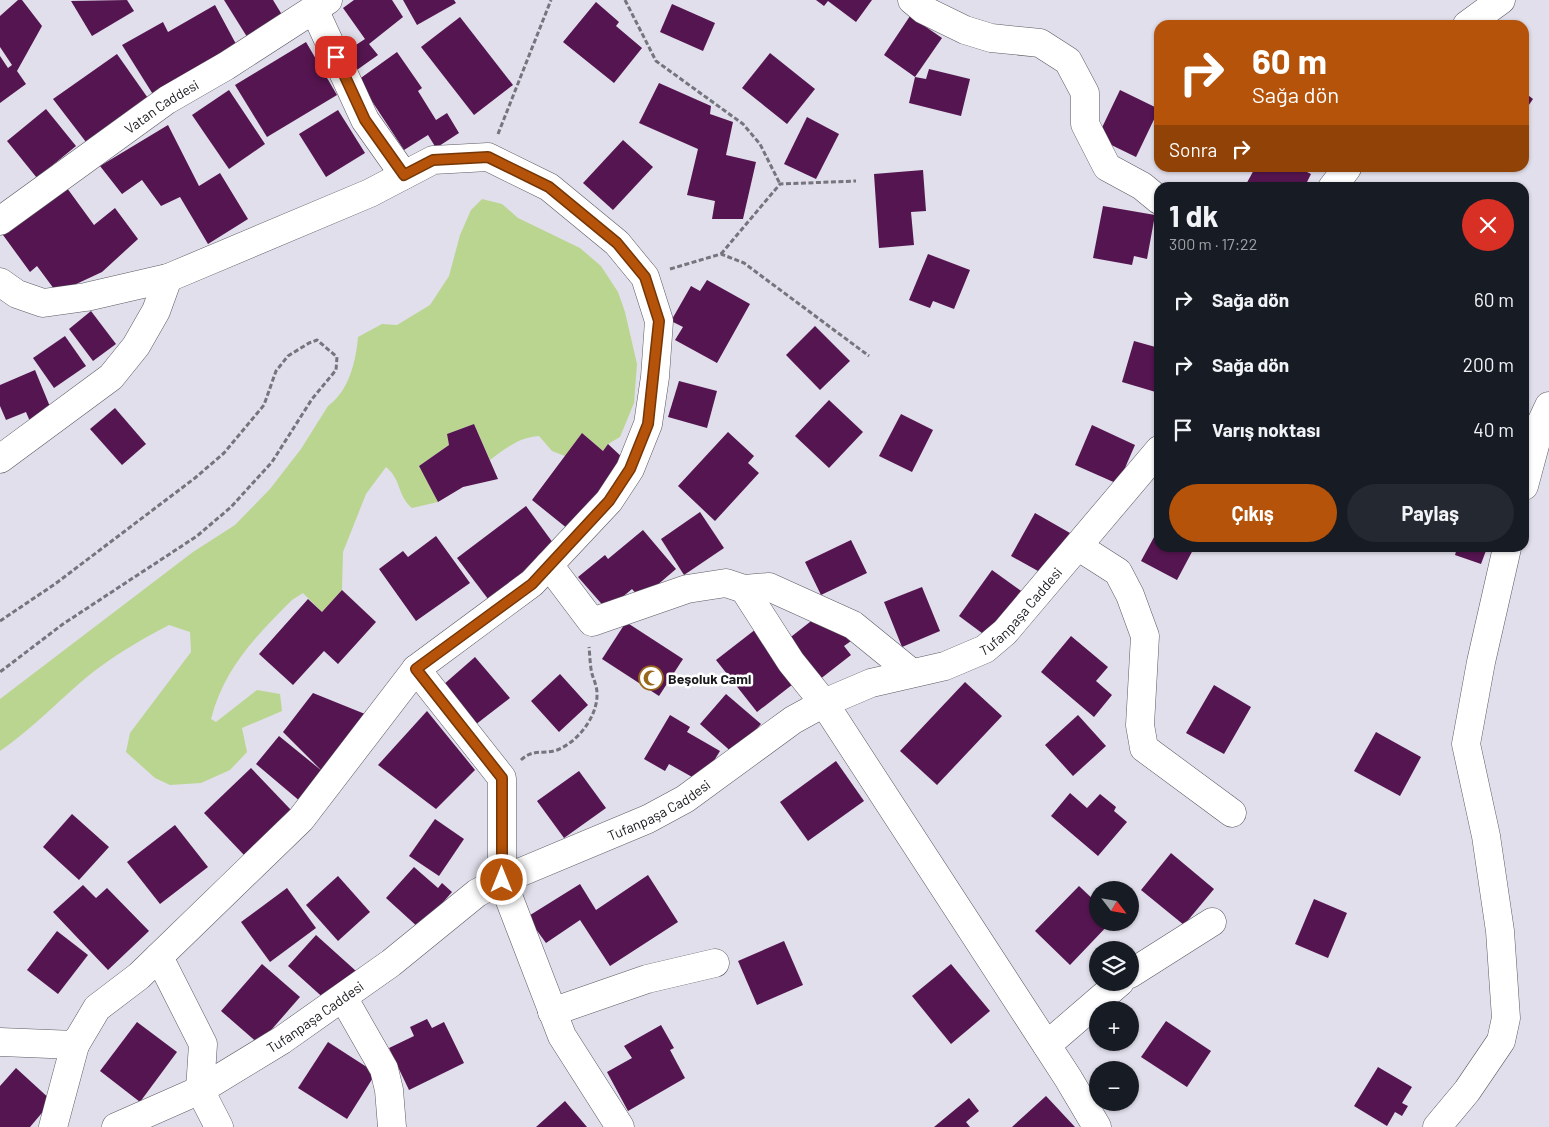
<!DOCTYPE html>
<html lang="tr">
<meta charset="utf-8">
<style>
body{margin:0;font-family:Barlow,sans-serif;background:#242831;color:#f1f3f6;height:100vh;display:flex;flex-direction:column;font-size:19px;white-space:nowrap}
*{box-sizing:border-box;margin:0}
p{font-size:16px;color:#9ea1a6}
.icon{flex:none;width:28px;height:28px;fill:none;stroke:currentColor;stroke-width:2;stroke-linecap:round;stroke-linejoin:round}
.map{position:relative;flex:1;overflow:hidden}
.panel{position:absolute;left:1154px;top:182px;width:375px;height:370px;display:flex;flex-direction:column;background:#171b24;border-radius:15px;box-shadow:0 1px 4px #0004}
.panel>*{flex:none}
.top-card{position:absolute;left:1154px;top:20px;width:375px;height:152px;border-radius:15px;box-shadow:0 1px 4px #0004;background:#b45309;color:#fff;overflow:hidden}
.needle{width:32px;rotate:121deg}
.controls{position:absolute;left:1089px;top:881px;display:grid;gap:10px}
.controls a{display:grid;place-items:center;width:50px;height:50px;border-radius:50%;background:#171b24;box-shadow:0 1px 4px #0004;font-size:25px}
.pin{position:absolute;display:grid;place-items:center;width:42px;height:42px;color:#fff;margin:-21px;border-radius:10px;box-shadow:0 2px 8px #0006}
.me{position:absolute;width:55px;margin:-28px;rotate:0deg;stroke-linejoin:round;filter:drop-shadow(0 0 4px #0008)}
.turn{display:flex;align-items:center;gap:18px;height:105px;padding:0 15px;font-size:22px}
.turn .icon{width:65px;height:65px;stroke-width:2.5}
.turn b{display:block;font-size:35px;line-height:42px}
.then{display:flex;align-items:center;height:48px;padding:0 15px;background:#0003;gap:10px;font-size:19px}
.round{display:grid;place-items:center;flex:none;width:52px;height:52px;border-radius:26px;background:#242831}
.overview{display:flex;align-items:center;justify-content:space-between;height:85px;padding:0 15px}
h1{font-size:30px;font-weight:700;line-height:38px}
.cta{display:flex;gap:10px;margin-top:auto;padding:10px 15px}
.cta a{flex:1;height:58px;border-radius:30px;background:#b45309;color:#fff;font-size:20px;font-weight:700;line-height:58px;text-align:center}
.cta a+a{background:#242831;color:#f1f3f6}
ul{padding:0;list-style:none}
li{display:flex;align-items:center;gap:15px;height:65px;padding:0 15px}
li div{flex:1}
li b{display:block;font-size:19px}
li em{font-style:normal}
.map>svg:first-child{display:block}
.green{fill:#bad590}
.building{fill:#551550}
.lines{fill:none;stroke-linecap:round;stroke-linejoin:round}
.minor-casing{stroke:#5b5a63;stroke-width:29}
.path{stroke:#76757d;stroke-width:3;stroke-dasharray:5 2.5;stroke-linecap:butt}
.minor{stroke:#fff;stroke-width:28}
.route-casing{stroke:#753606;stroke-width:12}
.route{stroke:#b45309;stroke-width:9}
.labels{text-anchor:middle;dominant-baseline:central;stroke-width:5;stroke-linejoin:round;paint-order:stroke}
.street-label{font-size:14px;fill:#1a191d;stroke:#fff}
.poi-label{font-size:14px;font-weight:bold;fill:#1a191d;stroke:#fff;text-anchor:start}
</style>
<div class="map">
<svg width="1549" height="1127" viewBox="0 0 1549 1127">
<rect width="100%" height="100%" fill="#e0dfeb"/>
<path class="green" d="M482,199L502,204L518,218L580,248L601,266L618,292L625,312L637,364L634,403L620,437L608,444L603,451L582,433L565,456L552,451L539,436C519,437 505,449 490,460L474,424L447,434L449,445L419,466L438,502L412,508C397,496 402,480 386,467L366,494L343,552L342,590L322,612L303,593L292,600C256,636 224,668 211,719L216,722L257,690L280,694L282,711L242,728L247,752L230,770L201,783L170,785L155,778L126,752L130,733L191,652L190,632L169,625C140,640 113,656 88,676C58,701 32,729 0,751V699L193,552L235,525L270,489L301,449L328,406C349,391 356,361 358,337L382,324L397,325L430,305L449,276L460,235L471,210Z"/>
<g class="building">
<path d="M18,0H22L42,26L17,71L26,84L0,103V56L8,68L12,65L0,47V16Z"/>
<path d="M127,0L134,11L92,36L71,1Z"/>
<path d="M224,0H273L284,18L249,40Z"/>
<path d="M354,0H392L403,17L369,44L378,55L354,72L342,54L365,39L343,8Z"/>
<path d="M403,0H454L456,3L417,25Z"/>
<path d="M816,0H872L856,22L828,1L824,6Z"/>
<path d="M596,2L619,22L616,26L642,48L614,83L563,42Z"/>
<path d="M672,4L715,23L703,51L660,32Z"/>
<path d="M215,5L236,44L154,96L122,45L163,22L168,32Z"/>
<path d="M910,16L942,38L915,77L884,55Z"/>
<path d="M460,17L513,85L474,115L421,47Z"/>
<path d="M306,42L337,95L267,137L235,85Z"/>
<path d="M397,52L422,88L418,91L436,120L447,113L459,133L436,148L428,135L404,150L358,80Z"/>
<path d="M770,53L815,89L787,124L742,88Z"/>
<path d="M117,54L150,101L86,142L53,99Z"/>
<path d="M929,69L970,79L961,116L909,103L915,77L926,79Z"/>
<path d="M659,83L711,106L710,114L733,122L726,155L756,162L743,219H712L715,201L687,195L698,149L639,123Z"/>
<path d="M229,90L265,144L229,169L192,115Z"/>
<path d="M1120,90L1159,109L1136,157L1097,138Z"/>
<path d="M1524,92L1533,99L1524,112Z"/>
<path d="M46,109L76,146L37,178L7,141Z"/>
<path d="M338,110L365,153L326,177L299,134Z"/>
<path d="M807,117L839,134L816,179L784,164Z"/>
<path d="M168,125L199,186L220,173L248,219L208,244L180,197L161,206L142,180L122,194L100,166Z"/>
<path d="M623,140L653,167L613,210L583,183Z"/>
<path d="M1255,168H1299L1311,174L1304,188H1244Z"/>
<path d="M923,170L926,211L911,212L914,245L879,248L874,174Z"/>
<path d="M67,188L94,225L115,208L138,239L102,272L57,293L37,266L30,272L3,235Z"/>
<path d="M1103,206L1155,215L1147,259L1134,256L1132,265L1093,258Z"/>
<path d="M928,254L970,270L954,309L933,301L930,308L909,300Z"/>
<path d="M707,280L750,304L717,363L675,340L683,327L671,321L691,286L700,291Z"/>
<path d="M91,311L116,344L93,361L69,329Z"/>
<path d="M815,326L850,361L820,390L786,355Z"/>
<path d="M65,336L86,366L54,388L33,358Z"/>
<path d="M1134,341L1159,348V393L1122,382Z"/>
<path d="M35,370L53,414L31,424L26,412L6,420L0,406V385Z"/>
<path d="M679,381L717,391L707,428L668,417Z"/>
<path d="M829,400L863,432L829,468L795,436Z"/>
<path d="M115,408L146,444L122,465L90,429Z"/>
<path d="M901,414L933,430L912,472L879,456Z"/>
<path d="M474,424L498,479L463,487L438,502L419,466L449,445L447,434Z"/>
<path d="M1092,425L1135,445L1118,484L1075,465Z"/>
<path d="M728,432L754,456L748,463L759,473L715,521L678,486Z"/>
<path d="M582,433L603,451L608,444L625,460L568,529L532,500Z"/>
<path d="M526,506L556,547L488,599L457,558Z"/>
<path d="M700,512L724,548L684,575L661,539Z"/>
<path d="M1035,513L1070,533L1047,576L1011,556Z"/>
<path d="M1159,528V548H1194L1177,580L1141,561Z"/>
<path d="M643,530L676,569L641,599L632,589L607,610L578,577L605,555L608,559Z"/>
<path d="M436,536L470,583L416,621L379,569L403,551L408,557Z"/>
<path d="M851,540L867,573L821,595L805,562Z"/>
<path d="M1457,548H1487L1481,564L1455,555Z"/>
<path d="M992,570L1024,593L990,639L959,616Z"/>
<path d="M922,587L940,631L902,647L884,602Z"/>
<path d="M342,590L376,622L338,664L324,651L293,685L259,654L308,599L322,612Z"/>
<path d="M815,618L839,626L851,641L844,646L851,655L819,680L787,640Z"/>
<path d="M626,622L683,659L659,696L602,659Z"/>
<path d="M756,629L797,681L757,712L716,660Z"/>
<path d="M1071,636L1108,667L1096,681L1112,695L1094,717L1041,672Z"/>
<path d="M475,657L510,698L475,725L443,685Z"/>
<path d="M560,674L588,705L559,732L531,701Z"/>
<path d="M965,682L1002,716L937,785L900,751Z"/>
<path d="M1214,685L1251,707L1224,754L1186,733Z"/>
<path d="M313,693L365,714L301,802L256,764L279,736L322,771L283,732Z"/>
<path d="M726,694L761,724L734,754L700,724Z"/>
<path d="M427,711L475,770L436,809L378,765Z"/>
<path d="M670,715L690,727L687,732L720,751L701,782L669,764L665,771L644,759Z"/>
<path d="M1078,715L1106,746L1073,776L1045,745Z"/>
<path d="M1376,732L1421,757L1400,796L1354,771Z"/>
<path d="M836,761L864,801L808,841L780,802Z"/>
<path d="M251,768L291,810L244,855L204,813Z"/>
<path d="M579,771L606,808L564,838L537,801Z"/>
<path d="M1070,793L1087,808L1100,794L1116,807L1114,811L1127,822L1098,856L1051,816Z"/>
<path d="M72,814L109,847L79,880L43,847Z"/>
<path d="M435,819L464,839L439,876L409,856Z"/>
<path d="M175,825L208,867L160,904L127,862Z"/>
<path d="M1171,853L1214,889L1184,925L1141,890Z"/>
<path d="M414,867L438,888L442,883L452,892L420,929L386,898Z"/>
<path d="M648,875L678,922L610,966L580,920L546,943L527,917L580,884L596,910Z"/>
<path d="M338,876L370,912L338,941L306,905Z"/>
<path d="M83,885L96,898L107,888L149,931L108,970L53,912Z"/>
<path d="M1079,886L1098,904V922H1111L1070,965L1035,931Z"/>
<path d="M287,888L316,928L270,962L241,922Z"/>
<path d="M1314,899L1347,913L1328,958L1295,944Z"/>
<path d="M57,931L88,955L58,994L27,970Z"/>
<path d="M316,935L356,971L328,1002L288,966Z"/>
<path d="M784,941L803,985L757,1005L738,961Z"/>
<path d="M262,964L300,997L259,1044L221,1011Z"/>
<path d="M951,964L990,1011L951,1044L912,996Z"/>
<path d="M427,1019L432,1028L444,1022L464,1063L409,1090L389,1048L414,1036L410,1027Z"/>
<path d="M1166,1021L1211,1051L1187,1087L1141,1057Z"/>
<path d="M137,1022L177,1052L140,1102L100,1071Z"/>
<path d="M661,1025L674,1048L670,1050L685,1078L628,1111L607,1072L632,1058L624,1046Z"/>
<path d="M328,1042L376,1073L347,1119L298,1088Z"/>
<path d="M1378,1067L1412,1087L1402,1103L1408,1106L1402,1116L1395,1112L1387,1126L1354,1106Z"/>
<path d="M16,1068L52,1101L30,1127H0V1086Z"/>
<path d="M1046,1096L1075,1127H1012Z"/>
<path d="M969,1098L979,1111L966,1122L970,1127H934Z"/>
<path d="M565,1101L587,1127H536Z"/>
</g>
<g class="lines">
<g class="minor-casing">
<g id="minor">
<path d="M912,0L924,10L965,30L991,38L1040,43L1068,61L1085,93V124L1107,167L1142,186L1159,200"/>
<path d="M314,9L365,120L404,175"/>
<path d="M1467,25L1501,0"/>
<path d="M1332,188L1347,168"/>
<path id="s1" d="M0,221L167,100L226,66L328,0"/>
<path d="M0,282L17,294L43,303L86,297L168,278L370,193L433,160L488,157L549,187L617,243L645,277L659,321L655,377L648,424L630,469L609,501L532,583L416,669L301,819L139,976L97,1008L75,1045L0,1042"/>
<path d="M0,459L111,377L136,346L156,311L168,278"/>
<path d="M1524,486L1541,423L1549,406"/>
<path d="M1079,547L1118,572L1130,595L1145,636L1140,725L1144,748L1232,813"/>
<path d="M549,565L592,622L687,589L726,583L744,589L791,662L824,703L1068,1078L1097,1127"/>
<path d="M744,589L769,587L853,625L912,673"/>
<path d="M416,669L502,778V880L562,1036L620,1127"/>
<path d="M159,957L203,1044L200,1090L219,1127"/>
<path d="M1130,974L1212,922"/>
<path d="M344,999L384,1069L389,1090L392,1127"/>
<path d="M552,1012L647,979L715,963"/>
<path d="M1047,1045L1120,982"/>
<path d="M53,1127L75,1045"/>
<path id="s2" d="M116,1127L200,1090L282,1040L391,963L477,893L502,880L648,819L685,799L793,720L824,703L871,683L945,666L985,649L1005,632L1159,450"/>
<path d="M1437,1127L1467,1091L1501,1041L1506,1018L1500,931L1486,836L1466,744L1481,662L1507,548"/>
</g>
</g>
<g class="path">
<path d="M625,0L656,61L743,124L760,144L780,184"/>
<path d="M498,134L551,0"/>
<path d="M721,254L780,184L856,181"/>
<path d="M670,269L721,254L744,263L869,356"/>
<path d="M0,621L55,584L195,478L224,453L264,405L276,371L288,356L309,343L317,340L337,357L336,370L312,399L272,462L231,507L197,536L63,624L0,672"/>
<path d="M521,760C534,748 542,755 557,750C578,742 598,716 597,693C597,687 594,680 592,674C590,666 590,656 589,647"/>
</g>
<use href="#minor" class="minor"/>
</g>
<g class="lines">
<g class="route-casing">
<path id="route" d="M336,57L365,120L404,175L433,160L488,157L549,187L617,243L645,277L659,321L648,424L630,469L609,501L532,584L416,669L502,778V880"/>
</g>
<use href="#route" class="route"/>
</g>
<defs>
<g id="mosque-ring" transform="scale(1.25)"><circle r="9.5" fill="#fff" stroke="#99671b" stroke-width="1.5"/><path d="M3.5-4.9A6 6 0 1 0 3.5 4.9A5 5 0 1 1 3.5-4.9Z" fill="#99671b"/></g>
</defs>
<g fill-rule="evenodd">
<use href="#mosque-ring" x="651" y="678"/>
</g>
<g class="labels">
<g class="street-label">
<text stroke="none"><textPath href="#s1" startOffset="198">Vatan Caddesi</textPath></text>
<text stroke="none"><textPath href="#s2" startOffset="1052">Tufanpaşa Caddesi</textPath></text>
<text stroke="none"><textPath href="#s2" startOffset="632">Tufanpaşa Caddesi</textPath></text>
<text stroke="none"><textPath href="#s2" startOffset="228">Tufanpaşa Caddesi</textPath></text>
</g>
<g class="poi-label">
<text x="668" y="678">Beşoluk Cami</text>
</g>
</g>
</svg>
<div class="controls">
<a><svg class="needle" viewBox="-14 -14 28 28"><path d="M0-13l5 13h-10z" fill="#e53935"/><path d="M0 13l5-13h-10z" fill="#9ea1a6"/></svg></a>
<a><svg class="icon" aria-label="layers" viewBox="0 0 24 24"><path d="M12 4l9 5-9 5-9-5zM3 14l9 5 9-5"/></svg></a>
<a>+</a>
<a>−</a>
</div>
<div class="pin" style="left:336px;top:57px;background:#d93025"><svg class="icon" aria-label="arrive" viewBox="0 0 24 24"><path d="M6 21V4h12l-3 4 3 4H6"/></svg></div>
<svg class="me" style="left:502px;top:880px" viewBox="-20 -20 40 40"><circle r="17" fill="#b45309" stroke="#fff" stroke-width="3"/><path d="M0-11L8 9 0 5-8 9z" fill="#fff"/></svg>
<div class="top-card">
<div class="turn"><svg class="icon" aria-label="right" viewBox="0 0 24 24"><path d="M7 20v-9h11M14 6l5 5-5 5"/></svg><div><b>60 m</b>Sağa dön</div></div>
<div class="then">Sonra<svg class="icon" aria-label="right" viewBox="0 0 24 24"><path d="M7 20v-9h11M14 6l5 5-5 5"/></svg></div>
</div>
<section class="panel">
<div class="overview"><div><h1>1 dk</h1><p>300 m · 17:22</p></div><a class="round" style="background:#d93025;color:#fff"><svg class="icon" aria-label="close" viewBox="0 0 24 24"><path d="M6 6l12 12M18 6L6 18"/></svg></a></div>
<ul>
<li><svg class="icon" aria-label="right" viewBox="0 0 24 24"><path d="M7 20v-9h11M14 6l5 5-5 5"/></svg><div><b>Sağa dön</b></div><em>60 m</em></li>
<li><svg class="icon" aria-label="right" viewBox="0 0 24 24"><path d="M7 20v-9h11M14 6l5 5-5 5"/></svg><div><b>Sağa dön</b></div><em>200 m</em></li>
<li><svg class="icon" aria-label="arrive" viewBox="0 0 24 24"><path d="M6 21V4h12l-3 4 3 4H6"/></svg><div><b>Varış noktası</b></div><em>40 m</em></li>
</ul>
<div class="cta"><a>Çıkış</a><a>Paylaş</a></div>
</section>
</div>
